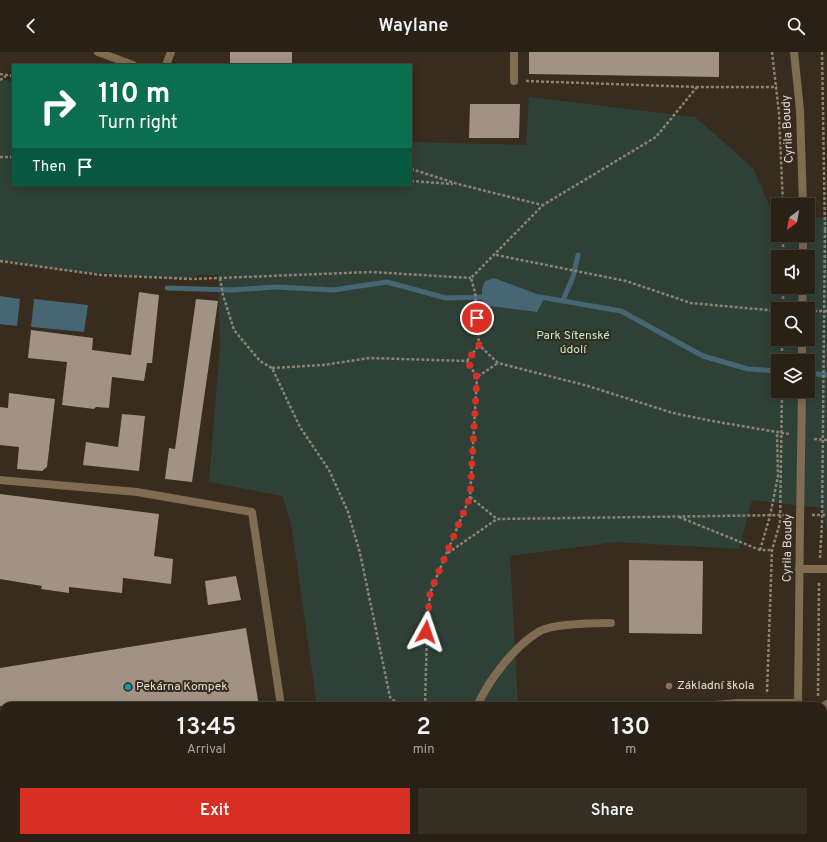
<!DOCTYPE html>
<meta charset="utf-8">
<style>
body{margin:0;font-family:Overpass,sans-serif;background:#352e23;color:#f1f3f6;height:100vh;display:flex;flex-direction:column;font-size:15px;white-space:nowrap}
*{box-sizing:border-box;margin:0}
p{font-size:13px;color:#a5a3a1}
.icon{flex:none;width:22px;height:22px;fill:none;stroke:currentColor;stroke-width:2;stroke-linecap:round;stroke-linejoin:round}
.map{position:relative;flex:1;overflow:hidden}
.drawer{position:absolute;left:0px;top:650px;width:827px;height:140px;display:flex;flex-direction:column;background:#292116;border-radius:12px 12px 0 0;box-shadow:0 2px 10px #0003,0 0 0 1px #453e35}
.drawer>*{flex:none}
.banner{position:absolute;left:12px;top:12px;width:400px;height:122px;border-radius:0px;box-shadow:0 2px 10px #0003,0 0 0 1px #453e35;background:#0b6e4f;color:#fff;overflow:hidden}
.needle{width:26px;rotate:211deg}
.buttons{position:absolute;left:771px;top:146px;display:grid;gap:8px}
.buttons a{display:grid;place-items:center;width:44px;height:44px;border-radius:0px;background:#292116;box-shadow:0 2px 10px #0003,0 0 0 1px #453e35;font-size:20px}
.pin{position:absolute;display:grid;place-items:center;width:34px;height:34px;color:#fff;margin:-17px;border:2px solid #fff;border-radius:50%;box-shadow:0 1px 4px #0007}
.me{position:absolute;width:44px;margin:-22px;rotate:5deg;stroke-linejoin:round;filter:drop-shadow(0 0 3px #0008)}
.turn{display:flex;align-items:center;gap:14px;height:84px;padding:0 20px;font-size:18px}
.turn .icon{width:52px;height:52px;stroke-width:2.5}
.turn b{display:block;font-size:28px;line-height:34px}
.then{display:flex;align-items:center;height:38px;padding:0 20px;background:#0003;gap:8px;font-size:15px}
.eta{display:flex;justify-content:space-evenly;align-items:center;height:68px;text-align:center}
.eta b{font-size:24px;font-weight:600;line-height:28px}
.action{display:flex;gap:8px;margin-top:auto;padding:8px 20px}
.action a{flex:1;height:46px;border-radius:0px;background:#d93025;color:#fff;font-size:16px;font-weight:600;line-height:46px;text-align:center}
.action a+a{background:#352e23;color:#f1f3f6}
header{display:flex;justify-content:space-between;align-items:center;height:52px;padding:0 20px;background:#292116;font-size:18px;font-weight:600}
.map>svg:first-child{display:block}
.green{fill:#2f4137;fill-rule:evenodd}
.water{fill:#476673}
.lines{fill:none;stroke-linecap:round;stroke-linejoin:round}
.stream{stroke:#476673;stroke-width:5}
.building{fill:#a19283}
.path{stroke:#8b8276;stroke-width:2.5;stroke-dasharray:3 2;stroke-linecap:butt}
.service{stroke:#7f6c51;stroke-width:8}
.minor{stroke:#7f6c51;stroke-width:8}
.tertiary{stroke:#7f6c51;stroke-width:8}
.path-bridge{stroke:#8b8276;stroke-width:2.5;stroke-dasharray:3 2;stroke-linecap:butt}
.tertiary-bridge{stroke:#7f6c51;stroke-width:8}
.route{stroke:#d93025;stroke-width:7;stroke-dasharray:0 12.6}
.education-dot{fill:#8d6e63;stroke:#372c1e;stroke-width:1.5}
.culture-dot{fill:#0f9aa8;stroke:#372c1e;stroke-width:1.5}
.labels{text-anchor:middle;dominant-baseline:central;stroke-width:4;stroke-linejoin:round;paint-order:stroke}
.street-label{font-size:12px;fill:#e5ded5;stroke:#372c1e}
.park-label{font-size:12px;fill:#b7efcf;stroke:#372c1e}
.poi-label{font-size:12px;fill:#e5ded5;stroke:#372c1e;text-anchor:start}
</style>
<header><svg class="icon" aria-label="back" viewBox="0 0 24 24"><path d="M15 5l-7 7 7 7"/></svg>Waylane<svg class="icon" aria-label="search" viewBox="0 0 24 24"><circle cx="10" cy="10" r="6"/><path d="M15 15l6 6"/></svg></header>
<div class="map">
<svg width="827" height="790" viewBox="0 0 827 790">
<rect width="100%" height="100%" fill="#372c1e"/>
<g class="green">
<path d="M0,27L13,30V133H411V90L526,93L529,45L695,65L753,116L773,162L778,163V183H808V165L827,166V479L822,456L752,448L739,497L616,490L510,504L518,654H317L291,471L282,444L209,430L220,294L218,223H202L185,227L71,219L0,208ZM778,205H808V235H778ZM778,257H808V287H778ZM778,309H808V339H778Z"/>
<path d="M257,786H451V790H256Z"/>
</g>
<g class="water">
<path d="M494,226L545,245L537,260L482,253V237L485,229Z"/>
<path d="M0,244L20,247L17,274L0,272Z"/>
<path d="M34,247L88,253L84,280L31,275Z"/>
</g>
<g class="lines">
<g class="stream">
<path d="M167,236L232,238L276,235L333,238L387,230L446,246L488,245"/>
<path d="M540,245L621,259L703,304L748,317L778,319"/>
<path d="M563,248L573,225L578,203"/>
<path d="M808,321L827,323"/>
</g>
</g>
<g class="building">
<rect x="230" y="0" width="62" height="13"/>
<path d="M529,0H719V25L529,22Z"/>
<path d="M470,52H520L519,86H469Z"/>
<path d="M139,240L159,243L152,311H147L144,329L112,325L109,356L96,355L94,357L62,353L67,310L28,306L31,278L93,286L92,298L131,303Z"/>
<path d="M196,247L218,249L192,430L165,427L169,396L175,397Z"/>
<path d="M9,341L55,347L47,415L42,419L17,417L19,395L0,393V355L8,356Z"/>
<path d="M122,362L145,364L139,419L83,413L86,390L118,395Z"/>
<path d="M0,442L159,462L154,504L173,507L171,532L123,526L122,541L69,535V541L41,537L42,534L0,527Z"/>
<path d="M629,508L703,509L702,582L629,581Z"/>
<path d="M236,524L241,548L208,553L205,529Z"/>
<path d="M246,576L259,654H0V616Z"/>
</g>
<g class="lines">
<g class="path">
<path d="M772,0L779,61L783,153"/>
<path d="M822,0L825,178"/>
<path d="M0,22L13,24"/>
<path d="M0,28L6,24"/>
<path d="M526,29L697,35H777"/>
<path d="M697,35L656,85L543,153L471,226L475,240L479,293L498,311L588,334L673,361L712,369L789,382"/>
<path d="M0,105H13"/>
<path d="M411,117L458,132L542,153"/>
<path d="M411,129L453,132"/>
<path d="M496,203L626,229L691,251L778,259"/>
<path d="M783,205V183"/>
<path d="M0,209L101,223L192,227L371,220L471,226"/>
<path d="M220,226L223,243L234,278L260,309L272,316L300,375L329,418L348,460L360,501L390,645L400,654"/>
<path d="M783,257V235"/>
<path d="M814,259H827"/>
<path d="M467,309L477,325L498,311"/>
<path d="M467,309L479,293"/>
<path d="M782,309V287"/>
<path d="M272,316L323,313L370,306L467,309"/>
<path d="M814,387L827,388"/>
<path d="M470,445L497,467"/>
<path d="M812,463H827"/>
<path d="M679,465L760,498H772"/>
<path d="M760,498L770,464L778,424L777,380"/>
<path d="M448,501L497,467L789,463"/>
<path d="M820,506L822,471"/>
<path d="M767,640L772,498L780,471"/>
<path d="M818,644L819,529"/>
<path d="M425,654L427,580L430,541L470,445L477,325"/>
<path d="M823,707H827"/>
<path d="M762,790V786"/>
</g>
<g class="service">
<path d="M0,428L137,440L252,460L281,654"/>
<path d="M799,517H827"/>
<path d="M477,654C489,628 514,594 540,579C554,572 594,571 611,571"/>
<path d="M703,654L738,651H798"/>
<path d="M823,655L827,652"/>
<path d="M0,759L4,758"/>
<path d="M460,786V790"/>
</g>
<g class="minor">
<path d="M98,0L133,13"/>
<path d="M514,0V29"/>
<path d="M166,13L171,0"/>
</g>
<g class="tertiary">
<path d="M794,0L800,58L803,153"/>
<path d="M803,205V183"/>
<path d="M802,257L803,235"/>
<path d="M802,309V287"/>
<path d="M798,654L800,471"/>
<path d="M798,790V786"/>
</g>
<g class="path-bridge">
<path d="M780,471L782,339"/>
<path d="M822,471L825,178"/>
</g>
<path class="tertiary-bridge" d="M800,471L802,339"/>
</g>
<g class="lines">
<path class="route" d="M426,580L430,541L470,445L477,325L467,309L479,293L477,266"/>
</g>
<circle class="education-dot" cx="669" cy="634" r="4"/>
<circle class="culture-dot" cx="128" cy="635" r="4"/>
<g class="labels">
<g class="street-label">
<text transform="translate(788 77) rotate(-93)">Cyrila Boudy</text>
<text transform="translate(788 496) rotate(-89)">Cyrila Boudy</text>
</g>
<g class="park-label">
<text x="573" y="284">Park Sítenské<tspan x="573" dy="14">údolí</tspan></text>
</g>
<g class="poi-label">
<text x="677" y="634">Základní škola</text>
<text x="136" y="635">Pekárna Kompek</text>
</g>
</g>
</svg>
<div class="buttons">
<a><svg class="needle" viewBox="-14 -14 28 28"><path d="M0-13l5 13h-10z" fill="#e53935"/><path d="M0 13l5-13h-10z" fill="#a5a3a1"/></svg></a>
<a><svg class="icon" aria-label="sound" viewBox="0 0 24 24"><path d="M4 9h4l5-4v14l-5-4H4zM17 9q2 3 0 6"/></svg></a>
<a><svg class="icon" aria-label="search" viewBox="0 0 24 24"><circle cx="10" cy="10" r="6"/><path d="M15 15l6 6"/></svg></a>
<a><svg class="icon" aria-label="layers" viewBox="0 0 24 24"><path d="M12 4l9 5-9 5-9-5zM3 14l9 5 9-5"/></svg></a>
</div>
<div class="pin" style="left:477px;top:266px;background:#d93025"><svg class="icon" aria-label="arrive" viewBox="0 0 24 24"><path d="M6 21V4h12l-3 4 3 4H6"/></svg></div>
<svg class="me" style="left:426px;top:580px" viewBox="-20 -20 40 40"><path d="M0-17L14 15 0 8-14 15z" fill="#d93025" stroke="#fff" stroke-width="4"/></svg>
<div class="banner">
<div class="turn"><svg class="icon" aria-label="right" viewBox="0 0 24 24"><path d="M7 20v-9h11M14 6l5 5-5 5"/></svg><div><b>110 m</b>Turn right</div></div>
<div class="then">Then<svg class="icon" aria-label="arrive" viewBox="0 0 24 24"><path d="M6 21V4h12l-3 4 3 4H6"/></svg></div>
</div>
<section class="drawer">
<div class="eta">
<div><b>13:45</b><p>Arrival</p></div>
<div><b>2</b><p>min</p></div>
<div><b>130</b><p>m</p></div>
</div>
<div class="action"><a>Exit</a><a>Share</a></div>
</section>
</div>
